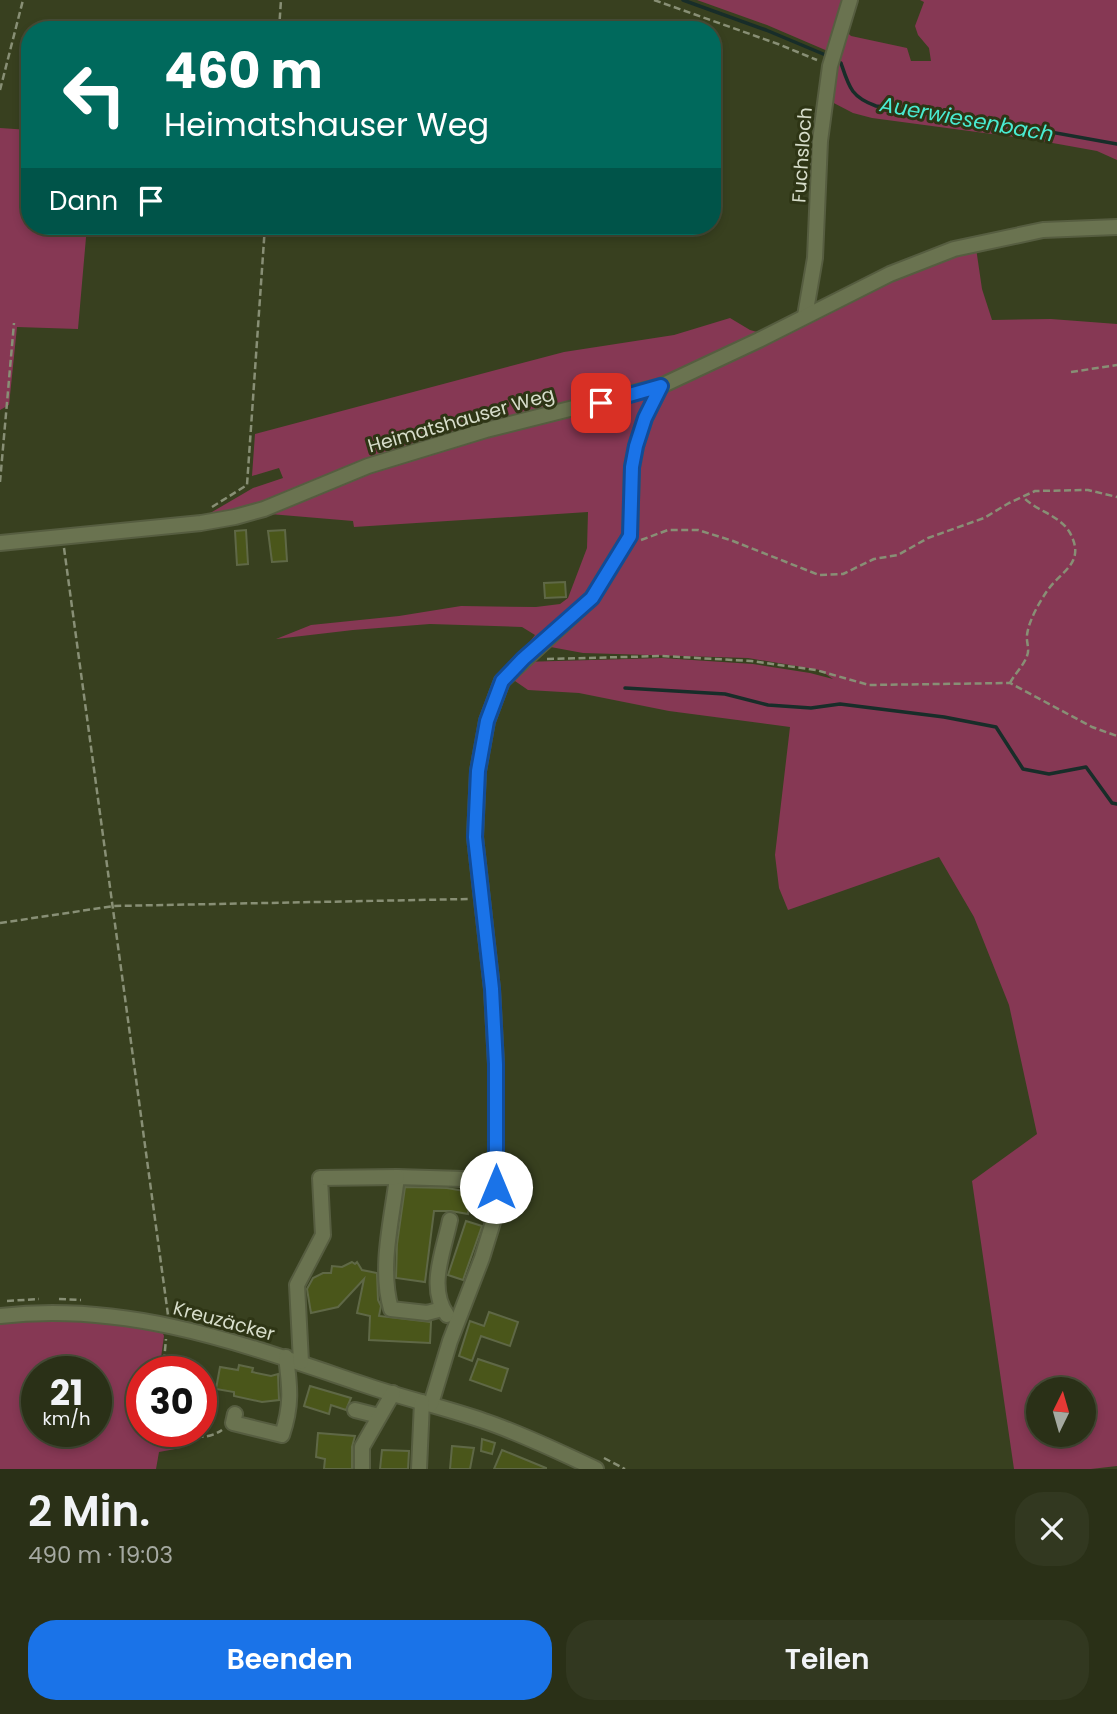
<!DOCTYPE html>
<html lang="de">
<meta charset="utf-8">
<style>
body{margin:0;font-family:Poppins,sans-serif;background:#323820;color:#f1f3f6;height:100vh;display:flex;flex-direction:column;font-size:26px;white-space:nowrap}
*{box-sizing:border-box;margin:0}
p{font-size:23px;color:#a5a9a1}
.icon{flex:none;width:38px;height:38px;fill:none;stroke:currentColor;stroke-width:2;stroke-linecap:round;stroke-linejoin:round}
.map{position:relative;height:1469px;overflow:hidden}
.side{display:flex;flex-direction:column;background:#2a3017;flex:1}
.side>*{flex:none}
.banner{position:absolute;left:21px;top:21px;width:700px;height:214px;border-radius:28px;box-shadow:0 4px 10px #0003,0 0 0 2px #464b36;background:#00695c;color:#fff;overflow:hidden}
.needle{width:46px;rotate:5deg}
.buttons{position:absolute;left:1026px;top:1377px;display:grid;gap:14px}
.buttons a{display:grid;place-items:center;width:70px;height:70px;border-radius:50%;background:#2a3017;box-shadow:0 4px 10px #0003,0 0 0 2px #464b36;font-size:35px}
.speed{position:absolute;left:21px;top:1356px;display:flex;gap:14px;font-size:35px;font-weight:700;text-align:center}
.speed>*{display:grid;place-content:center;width:91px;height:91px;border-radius:50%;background:#2a3017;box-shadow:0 4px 10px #0003,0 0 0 2px #464b36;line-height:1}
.speed small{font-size:18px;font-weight:400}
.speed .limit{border:10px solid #d22;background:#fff;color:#111}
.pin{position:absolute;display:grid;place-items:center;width:60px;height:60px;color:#fff;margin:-30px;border-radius:14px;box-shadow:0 4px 10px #0006}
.me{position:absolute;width:77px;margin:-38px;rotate:0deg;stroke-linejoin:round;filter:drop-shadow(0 0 5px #0008)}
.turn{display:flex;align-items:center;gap:24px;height:147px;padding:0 28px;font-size:32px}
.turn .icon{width:91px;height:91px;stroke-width:2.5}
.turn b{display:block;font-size:49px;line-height:60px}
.then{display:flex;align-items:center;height:66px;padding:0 28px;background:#0003;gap:14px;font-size:26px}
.round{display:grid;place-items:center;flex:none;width:74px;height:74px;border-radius:28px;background:#323820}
.head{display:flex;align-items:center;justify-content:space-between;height:119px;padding:0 28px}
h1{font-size:42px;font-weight:600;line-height:52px}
.cta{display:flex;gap:14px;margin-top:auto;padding:14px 28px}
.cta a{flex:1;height:80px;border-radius:28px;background:#1a73e8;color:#fff;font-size:28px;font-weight:600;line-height:80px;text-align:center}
.cta a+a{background:#323820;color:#f1f3f6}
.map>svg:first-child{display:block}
.green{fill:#863854;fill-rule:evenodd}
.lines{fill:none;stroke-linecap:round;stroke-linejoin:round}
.stream{stroke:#182d29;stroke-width:3.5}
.building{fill:#4a561a;stroke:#5f6846;stroke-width:2}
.minor-casing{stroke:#565d40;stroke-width:18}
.path{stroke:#888f75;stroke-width:2.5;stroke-dasharray:7 3.5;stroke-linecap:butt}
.minor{stroke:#6a7350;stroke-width:14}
.route-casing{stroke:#114b97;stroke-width:18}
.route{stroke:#1a73e8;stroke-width:12}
.labels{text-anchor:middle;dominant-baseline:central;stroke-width:6;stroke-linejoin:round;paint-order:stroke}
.street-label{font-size:19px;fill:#d7ddca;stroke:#2e3515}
.water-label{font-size:21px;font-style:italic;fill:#49ebd1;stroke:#2e3515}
</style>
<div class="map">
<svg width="1117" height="1469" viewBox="0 0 1117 1469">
<rect width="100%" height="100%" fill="#38401f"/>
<g class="green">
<path d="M697,0H845L830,52L767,25Z"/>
<path d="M920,0H1117V160L1097,151L1036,140L872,118L853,113L828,100L845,30L851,36L907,48L911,61H931L929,48L918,35L915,26L924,2Z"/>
<path d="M0,128L30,130V226H87L78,329L17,327L9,405L0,410Z"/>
<path d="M976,248L982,289L992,320L1051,319L1117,324V1466L1091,1469H1014L972,1181L1037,1134L1009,1005L974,917L939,857L788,910L779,888L775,855L790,727L669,711L579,693L528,690L515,681H505L522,662L662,658L753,664L810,673L833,679L820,670L748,658L583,653L529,643L535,635L522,627L430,624L353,630L276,639L311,625L399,616L461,606L536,607L560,604L568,598L587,548L588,512L354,527L353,521L258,513L372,467L640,395L646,398L648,404L629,478L639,477L636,462L658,402L673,386L890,279ZM1038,1390H1083V1435H1038Z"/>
<path d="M730,318L750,330L764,334L657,382L263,504L200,519L253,488L283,478L279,468L252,476L255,434L564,352L674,335Z"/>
<path d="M67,1319L120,1323L162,1331L164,1336L159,1372H142V1432H174L181,1448L159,1452L156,1469H0V1322ZM37,1372H96V1432H37Z"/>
</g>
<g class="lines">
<g class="stream">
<path d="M683,0L766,30L828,56"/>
<path d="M837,61L841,63C849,87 851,97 876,106L1006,124L1117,144"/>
<path d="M625,688L725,694L768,705L811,708L840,704L944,717L996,727L1023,769L1049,774L1086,767L1112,803L1117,804"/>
</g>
</g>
<g class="building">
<path d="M246,530L248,564L237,565L235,531Z"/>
<path d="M285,530L287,561L272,562L268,531Z"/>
<path d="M565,582L566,597L545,598L544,583Z"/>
<path d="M405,1187L447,1188L470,1192L468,1214L451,1211H434L425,1282L396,1278L397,1244Z"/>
<path d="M466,1221L482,1226L463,1280L448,1275Z"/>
<path d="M352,1262L355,1264L357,1262L362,1270L377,1273L378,1300L381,1306L379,1316L431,1322L430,1343L369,1340L370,1316L357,1313L364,1279L338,1307L311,1313L307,1289L313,1278L323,1273H331L332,1266L342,1267Z"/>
<path d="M489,1312L518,1322L510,1346L481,1336L472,1361L459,1356L470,1321L484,1326Z"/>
<path d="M478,1359L508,1369L501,1391L470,1380Z"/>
<path d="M239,1365L253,1368L252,1372L271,1376L278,1374L279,1400L262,1402L234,1396V1392L216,1389L220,1367L238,1370Z"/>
<path d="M310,1386L351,1398L346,1410L331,1405L329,1414L304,1406Z"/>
<path d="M318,1433L355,1436L352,1447V1469H324L325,1459L316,1457Z"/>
<path d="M482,1439L495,1443L492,1454L481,1451Z"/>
<path d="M452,1446L474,1448L470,1469H450Z"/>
<path d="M382,1450L409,1451L408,1469H380Z"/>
<path d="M502,1450L546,1468V1469H494Z"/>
</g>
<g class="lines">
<g class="minor-casing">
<g id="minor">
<path d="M805,316L815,258L820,141L830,66L850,0"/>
<path d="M0,543L201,523L235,517L264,509L368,466L486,430L661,386L759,340L890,274L954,249L1043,230L1117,227"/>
<path d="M442,1309L427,1313L391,1309C379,1267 392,1220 397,1177L496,1180"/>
<path d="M447,1315C427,1288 444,1250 450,1220"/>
<path d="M0,1316C128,1301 243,1344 362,1384C402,1398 444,1407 484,1421C523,1434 559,1452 596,1469"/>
<path d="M301,1362L297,1285L323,1235L320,1178L397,1177"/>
<path d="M431,1404L450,1341L482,1258L493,1222L496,1187V1064L492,989L475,837L478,771L487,721L502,681L592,598L630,536L632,467L636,446L645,418L661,386"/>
<path d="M355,1410L379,1416"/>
<path d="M235,1414L233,1423L282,1435C292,1406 290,1387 286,1357"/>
<path d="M362,1469V1447L393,1393"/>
<path d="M419,1469L422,1402"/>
</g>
</g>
<g class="path">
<path d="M654,0L778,44L817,60"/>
<path d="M279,30L281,0"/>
<path d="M0,90L23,0"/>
<path d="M1071,372L1117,365"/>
<path d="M0,482L14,323"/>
<path d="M212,507L247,485L265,226"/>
<path d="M641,540L668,530H698L733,541L819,575L843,574L874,559L898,555L928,538L984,518L1009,503L1035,491L1088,490L1117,497"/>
<path d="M64,548L168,1315"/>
<path d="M547,659L662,656L751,661L816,670L869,685L1010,683L1092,727L1117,736"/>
<path d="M1010,683C1014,675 1024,665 1027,656C1030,649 1026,642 1027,635C1029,620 1039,603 1047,591C1060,572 1084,564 1072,537C1064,516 1037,512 1023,497"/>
<path d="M0,923L114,906L468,899"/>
<path d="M59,1299L81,1300"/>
<path d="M7,1301L39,1299"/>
<path d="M163,1372L166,1339"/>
<path d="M187,1432C197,1440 212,1437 222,1430"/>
<path d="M604,1458L625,1469"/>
</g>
<use href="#minor" class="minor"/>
</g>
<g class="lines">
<g class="route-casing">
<path id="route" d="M496,1187V1064L492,989L475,837L478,771L487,721L502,681L523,659L592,598L630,536L632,467L636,446L645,418L661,386L601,403"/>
</g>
<use href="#route" class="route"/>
</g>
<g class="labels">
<g class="street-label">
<text transform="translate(802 155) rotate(-86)">Fuchsloch</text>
<text transform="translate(461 420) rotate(-16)">Heimatshauser Weg</text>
<text transform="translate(224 1321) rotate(15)">Kreuzäcker</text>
</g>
<g class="water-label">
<text transform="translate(967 119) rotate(10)">Auerwiesenbach</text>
</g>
</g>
</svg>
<div class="buttons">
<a><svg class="needle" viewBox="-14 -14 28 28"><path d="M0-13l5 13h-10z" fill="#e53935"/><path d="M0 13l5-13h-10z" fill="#a5a9a1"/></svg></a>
</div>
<div class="speed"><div>21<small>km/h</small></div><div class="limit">30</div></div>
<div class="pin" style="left:601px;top:403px;background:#d93025"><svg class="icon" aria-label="arrive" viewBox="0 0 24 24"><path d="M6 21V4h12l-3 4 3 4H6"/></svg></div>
<svg class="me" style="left:496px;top:1187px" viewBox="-20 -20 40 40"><circle r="19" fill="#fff"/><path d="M0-13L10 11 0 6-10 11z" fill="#1a73e8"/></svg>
<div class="banner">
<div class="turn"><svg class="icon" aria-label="left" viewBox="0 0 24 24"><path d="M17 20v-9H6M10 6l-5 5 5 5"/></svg><div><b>460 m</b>Heimatshauser Weg</div></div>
<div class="then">Dann<svg class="icon" aria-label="arrive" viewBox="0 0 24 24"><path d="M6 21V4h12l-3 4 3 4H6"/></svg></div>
</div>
</div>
<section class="side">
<div class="head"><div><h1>2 Min.</h1><p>490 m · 19:03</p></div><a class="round"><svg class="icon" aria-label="close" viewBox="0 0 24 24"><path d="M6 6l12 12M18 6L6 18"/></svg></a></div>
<div class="cta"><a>Beenden</a><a>Teilen</a></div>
</section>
